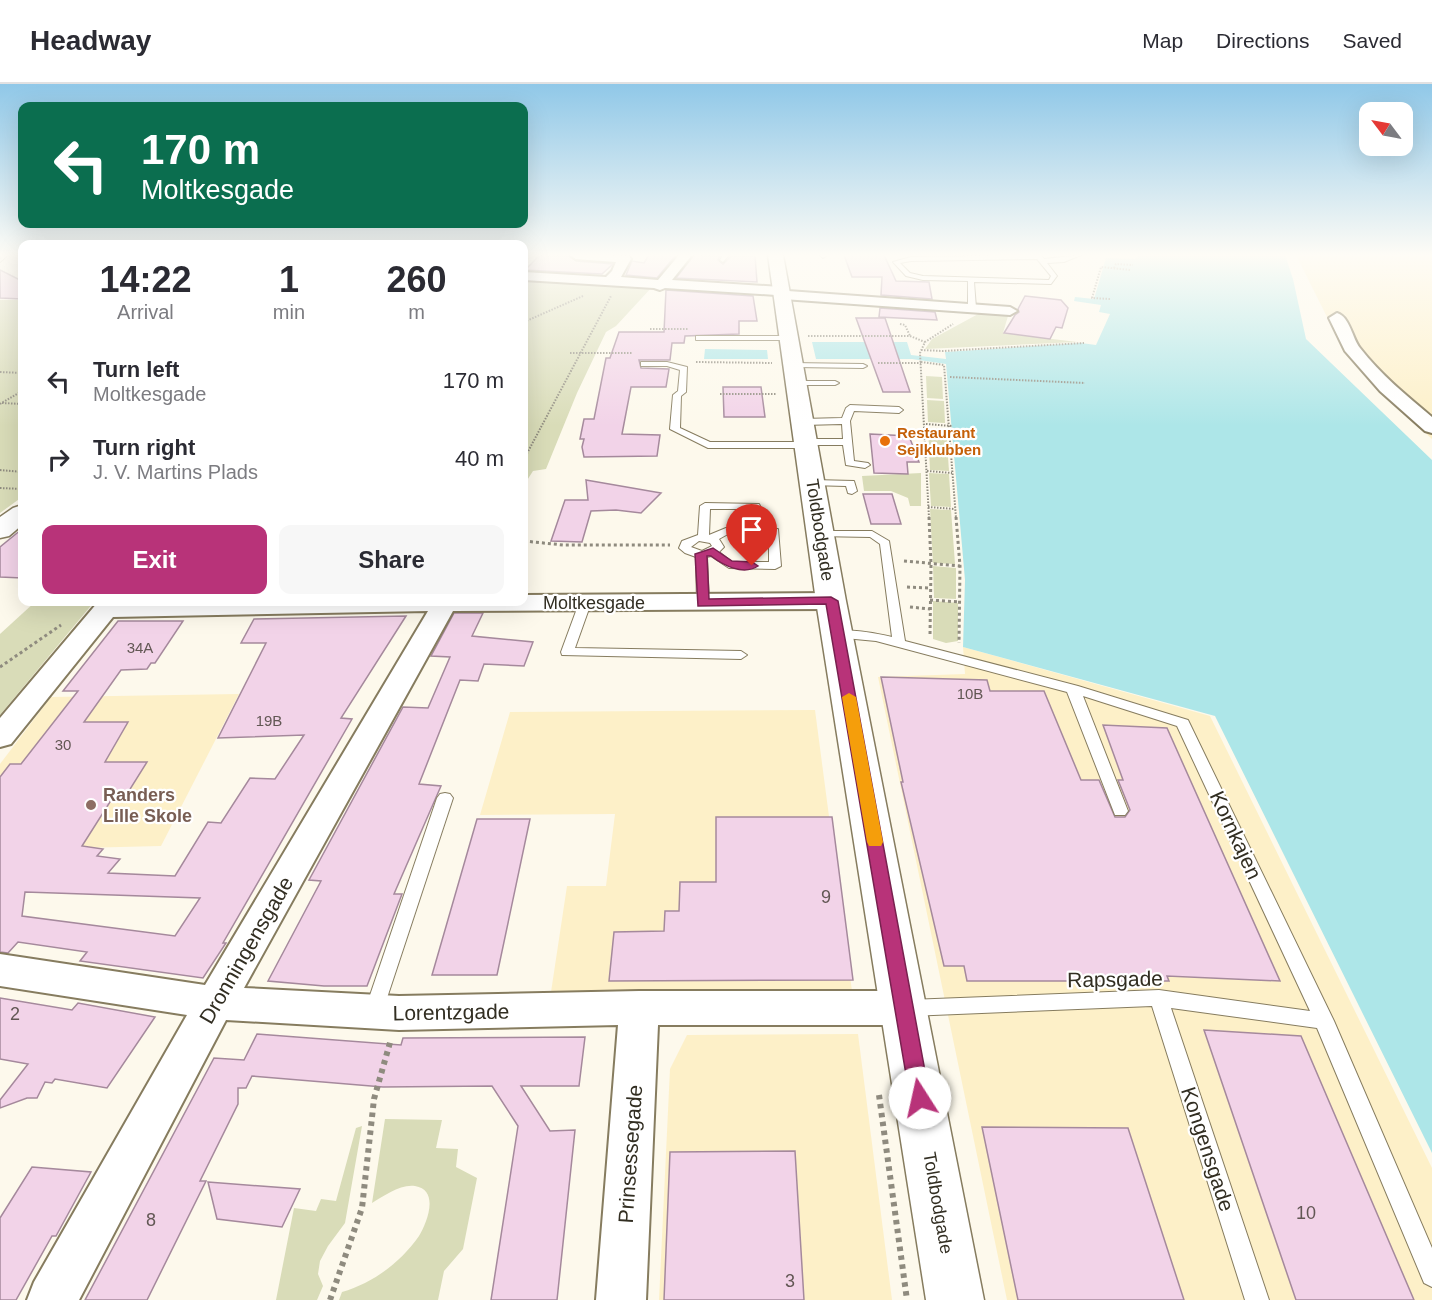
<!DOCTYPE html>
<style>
body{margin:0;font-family:Helvetica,sans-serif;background:#f7f7f7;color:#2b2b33;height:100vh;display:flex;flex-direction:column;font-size:22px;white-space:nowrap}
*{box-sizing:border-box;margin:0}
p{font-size:20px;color:#7c7c81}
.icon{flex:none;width:33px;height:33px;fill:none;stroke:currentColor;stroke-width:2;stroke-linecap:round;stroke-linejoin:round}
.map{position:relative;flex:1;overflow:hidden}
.sheet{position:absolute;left:18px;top:156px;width:510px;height:366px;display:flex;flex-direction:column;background:#fff;border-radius:12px;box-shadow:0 6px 24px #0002}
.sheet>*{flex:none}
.banner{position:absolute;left:18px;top:18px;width:510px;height:126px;border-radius:12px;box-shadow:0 6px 24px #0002;background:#0b6e4f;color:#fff;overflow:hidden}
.needle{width:39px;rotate:302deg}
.controls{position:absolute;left:1359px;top:18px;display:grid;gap:12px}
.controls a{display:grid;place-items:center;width:54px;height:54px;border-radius:12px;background:#fff;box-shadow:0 6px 24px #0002;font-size:30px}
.pin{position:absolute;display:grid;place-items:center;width:51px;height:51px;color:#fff;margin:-62px -26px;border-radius:50% 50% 50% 0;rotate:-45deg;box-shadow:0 0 6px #0007}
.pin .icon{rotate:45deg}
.me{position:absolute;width:66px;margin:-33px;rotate:350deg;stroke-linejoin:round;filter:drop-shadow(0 0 4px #0008)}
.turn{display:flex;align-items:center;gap:21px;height:126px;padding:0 24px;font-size:27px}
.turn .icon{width:78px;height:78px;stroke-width:2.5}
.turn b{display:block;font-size:42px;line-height:51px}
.eta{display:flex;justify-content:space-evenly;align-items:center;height:102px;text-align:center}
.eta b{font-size:36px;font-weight:700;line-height:42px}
.primary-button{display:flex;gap:12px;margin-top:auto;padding:12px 24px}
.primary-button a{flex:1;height:69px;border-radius:12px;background:#b83379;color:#fff;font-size:24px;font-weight:700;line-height:69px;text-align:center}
.primary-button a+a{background:#f7f7f7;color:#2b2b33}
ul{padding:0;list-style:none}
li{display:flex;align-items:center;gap:18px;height:78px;padding:0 24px}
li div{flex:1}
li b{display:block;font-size:22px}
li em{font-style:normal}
header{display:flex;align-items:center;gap:36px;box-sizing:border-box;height:84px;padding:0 30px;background:#fff;border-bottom:2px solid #e1e1e2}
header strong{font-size:28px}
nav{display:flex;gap:33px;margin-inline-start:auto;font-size:21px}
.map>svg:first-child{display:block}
.built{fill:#fdf0c8}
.green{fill:#d9dcb8}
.water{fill:#ade6e8}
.building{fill:#f2d3e8;stroke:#a5899c;stroke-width:1.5;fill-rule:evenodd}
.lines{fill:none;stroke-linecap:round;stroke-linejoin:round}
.service-casing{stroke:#867c5f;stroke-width:2}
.minor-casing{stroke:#867c5f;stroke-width:4}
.tertiary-casing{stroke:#867c5f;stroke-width:3}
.path-far2{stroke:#8f8b7f;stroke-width:2;stroke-dasharray:1.5 1.5;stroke-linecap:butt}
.path-far1{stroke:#8f8b7f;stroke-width:3;stroke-dasharray:3 3;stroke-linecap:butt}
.path{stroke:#8f8b7f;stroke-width:6;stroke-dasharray:4.5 4.5;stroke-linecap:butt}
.service{fill:#fff;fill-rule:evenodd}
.minor{fill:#fff;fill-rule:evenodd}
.tertiary{fill:#fff;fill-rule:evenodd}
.route{fill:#b83379;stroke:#78214f;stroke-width:1.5}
.slow{fill:#f59e0b}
.food-dot{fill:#e8710a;stroke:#fff;stroke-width:2}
.education-dot{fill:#8d6e63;stroke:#fff;stroke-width:2}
.labels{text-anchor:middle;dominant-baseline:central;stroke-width:4.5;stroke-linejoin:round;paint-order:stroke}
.far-food-label{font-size:15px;font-weight:bold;fill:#c56008;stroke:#fff;text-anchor:start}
.number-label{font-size:15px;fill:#625754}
.street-label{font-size:18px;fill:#322e22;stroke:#fff}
.education-label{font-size:18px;font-weight:bold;fill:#785e54;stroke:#fff;text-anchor:start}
.near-number-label{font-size:18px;fill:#625754}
.near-street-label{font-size:21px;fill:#322e22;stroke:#fff}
</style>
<header>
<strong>Headway</strong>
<nav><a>Map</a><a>Directions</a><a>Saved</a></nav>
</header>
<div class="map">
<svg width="1432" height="1216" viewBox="0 0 1432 1216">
<rect width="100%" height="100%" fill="#fdf9ec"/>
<g class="built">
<path d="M1296,171H1432V355L1377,305L1342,263Z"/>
<path d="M963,563L1210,632L1432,1084V1216H1007L878,593L965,590Z"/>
<path d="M239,610L161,762L0,766V680L51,613Z"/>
<path d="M815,626L852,907L551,908L567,802H606L615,730L480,731L510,628Z"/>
<path d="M858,950L892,1216H659L670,985L687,951Z"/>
</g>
<g class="green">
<path d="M524,195L652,203L616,242L606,248L577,309L546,385L533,387L524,401Z"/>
<path d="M0,216H22V413L0,429Z"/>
<path d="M980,229L1008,232L1003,249L1077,258L925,265L932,255Z"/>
<path d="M926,292L942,293L943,315L927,314Z"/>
<path d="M927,316L944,317L945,339L928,338Z"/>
<path d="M928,344L946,345L949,387L930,386Z"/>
<path d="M921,389V422H910L908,414L891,407H864L862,392Z"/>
<path d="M929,389L949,390L951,423L931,422Z"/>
<path d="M930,425L951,426L955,480L933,479Z"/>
<path d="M933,482L956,484V515L934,514Z"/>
<path d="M933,517L958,519V557L946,559L933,555Z"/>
<path d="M35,518H94L0,631V550Z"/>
<path d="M385,1035L442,1036L436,1064L458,1065L456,1083L477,1094L463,1165L444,1187L438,1216H339L342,1208C373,1199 400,1179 419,1152C427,1139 440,1106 415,1102C400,1100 384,1112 372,1119Z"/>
<path d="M362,1042L345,1139L328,1162L320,1177L318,1190L323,1202L317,1216H276L294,1124L316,1127L321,1115L336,1117L356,1044Z"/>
</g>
<g class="water">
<path d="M1138,171H1285L1293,195L1306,255L1432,376V1069L1215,632L963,563L965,496L946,280L912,275H816L812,258H907L911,271L946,275L945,268L1081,259L1096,261L1110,230L1099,228L1101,221L1074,217L1075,213L1094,215L1106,174L1135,175Z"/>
<path d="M705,265L767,266L768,275H704Z"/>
</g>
<g class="building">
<path d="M540,171L569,172L576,177L613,180L602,190L525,186Z"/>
<path d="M649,171H676L657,194L626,191L632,177L644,179Z"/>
<path d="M694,171L720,172L718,176L723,180L731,172H755L757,198L676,194Z"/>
<path d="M844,171H884L896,197L929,198L932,215L881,211L882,193H852Z"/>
<path d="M0,186L22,197V215L0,214Z"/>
<path d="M666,206L753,212L757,237H739V250L685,252L684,259H672L670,276H639L641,284L669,285L666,303H631L622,350L660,351L657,372L584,373L582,363L584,355H580L584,335H594L606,274H610L619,248H664Z"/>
<path d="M1025,212L1061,216L1068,224L1062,244L1056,243L1050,255L1004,249L1015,231L1019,228L1018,225Z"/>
<path d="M880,224L935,228L937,236L879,233Z"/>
<path d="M856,234H885L910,308H883Z"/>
<path d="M723,303H761L765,333H724Z"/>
<path d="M870,350L909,352L919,378H907L908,390L874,389Z"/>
<path d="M586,396L661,409L641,429L616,426L591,427L582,458L551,457L565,416H588Z"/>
<path d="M863,410H892L901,440H871Z"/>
<path d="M22,445V494L0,493V463Z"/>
<path d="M454,529H483L472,552L533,558L524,582L484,580L478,597L460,596L419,700L441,702L394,810H402L367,902H324L268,897L321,797L309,796L403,623L428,624L450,573L431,572Z"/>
<path d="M406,532L341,634L352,635L223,859H226L203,894L80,877L87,868L18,858L8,869L0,868V693L10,680H21L78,607H63L118,537H183L155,579H151L147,585L121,586L84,638H128L105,678H147L127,710H115L82,762L103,765L97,772L120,775L108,789L175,792L208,738L221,739L250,694L275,695L304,651L218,654L266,559H241L254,535ZM25,808L200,814L175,852L22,832Z"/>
<path d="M881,593L987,596L990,607H1044L1081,696H1099L1115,733H1125L1130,726L1118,696H1123L1103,641L1167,644L1280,897L1167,892L1169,897H967L964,882H944L901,698H903Z"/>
<path d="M716,733H832L853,896L609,897L614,848L664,847L665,827H679L680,798H716Z"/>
<path d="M477,735H530L497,891H432Z"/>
<path d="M0,914L72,926L78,919L155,933L107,1004L55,995L52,999L45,998L37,1014H27L0,1024V1016L28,980L0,975Z"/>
<path d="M1204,946L1301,952L1414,1216H1296Z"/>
<path d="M257,950L401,961L403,954L585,953L579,1002H521L550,1047L575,1046L557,1216H491L518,1042L492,1002L383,1003L252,992L246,1004H238V1020L200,1097H206L147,1216H85L214,974L244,976Z"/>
<path d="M982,1043L1128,1044L1184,1216H1018Z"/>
<path d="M795,1067L804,1216H664L670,1068Z"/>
<path d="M32,1083L91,1088L56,1152H52L16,1216H0V1134Z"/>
<path d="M208,1098L300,1105L282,1143L217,1135Z"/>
</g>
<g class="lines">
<g class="service-casing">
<g id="service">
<path d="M1,171H8L0,178Z"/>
<path d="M723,171H729L723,178L720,176Z"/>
<path d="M820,171H826V172L823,174Z"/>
<path d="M1041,171L1044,175L1081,171L1064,178L1047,179L1057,192L1051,200L974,198L976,224L972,226L968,224V197L923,196L906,192L893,178L911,173ZM1037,175L1051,192L1049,196L923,192L910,189L900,179L911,177Z"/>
<path d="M699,252H790L794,254L790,256H696V252Z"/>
<path d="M641,278H667L687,283L686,308L681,312L680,344L710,358H801L806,355H843L842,340L803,341L799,338L803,335L842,334L846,324L850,321L899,323L903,326L899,329L854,327L850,337L854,377L868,379L870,381L865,384L846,381L843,361H812L807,364H708L670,345L673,311L678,307L680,286L667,282H641Z"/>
<path d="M791,279L863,280L867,282L863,284L794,283H791Z"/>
<path d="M794,297H835L839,299L835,301H797L793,299Z"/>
<path d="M813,396L854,397L857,407L852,410L848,409L846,402L809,401V397Z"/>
<path d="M705,419L759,420L760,422L755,425H710L709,451L726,444L778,445L781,482L775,485L729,484L711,472L707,473L709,519L703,523L697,519L696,473L685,469L679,464L682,457L698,451L700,422ZM728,450H769V478H732L719,468L724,463L719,455ZM699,457L710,459L712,462L702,467L691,463Z"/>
<path d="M821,447H872L889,457L905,557L1078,602L1188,636L1334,937L1432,1164V1203L1424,1199L1317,944L1171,924L1269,1216H1245L1152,922L909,932L902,930L900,924L902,918L909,916L1159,906L1310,927L1177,642L1083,612L1128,727L1125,731H1115L1067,608L876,557L834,553L832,550C842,542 879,550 892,553L880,460L870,453L817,452L816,450Z"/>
<path d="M585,515L591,519L575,564L741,567L747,571L741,575L562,571L561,568L579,519Z"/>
<path d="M445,709L450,710L453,714L383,926L381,932L374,934L367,932L365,926L437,714L440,710Z"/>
</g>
</g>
<g class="minor-casing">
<g id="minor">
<path d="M570,171L629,172L631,175L621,193L658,196L679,171H692L672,196L781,203L788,207L1010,223L1017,227L1010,231L783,215L776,211L665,204L660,206L654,204L524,196V188L606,193L612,187L616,178L576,175Z"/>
<path d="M1337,229C1350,233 1352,254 1360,264C1380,290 1407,312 1432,333V349L1425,347L1380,307L1345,267L1329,234Z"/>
<path d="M831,509L840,512L844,517L840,522L831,525L453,527L244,904L399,912L639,907H904L918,912L924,924L918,936L904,941H658L646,1216H596L618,941L399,946L226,936L79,1216H27L34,1198L187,931L0,902V870L205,901L428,527L113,533L11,660L0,663V634L98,518H524V511Z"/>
</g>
</g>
<g class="tertiary-casing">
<g id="tertiary">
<path d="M768,171H783L846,517L984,1216H926L816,517Z"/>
<path d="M22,421V441L9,452L0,454V433L13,424Z"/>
</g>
</g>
<g class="path-far2">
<path d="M1114,184L1116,180L1133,181"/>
<path d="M1110,215L1092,214L1101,183L1131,186"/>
<path d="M524,238L583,212"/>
<path d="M900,240L905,241L910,252"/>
<path d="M650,245H688"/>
<path d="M808,252H910L925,258"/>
<path d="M921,266L943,267L1084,259"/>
<path d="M570,269H633"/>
<path d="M696,278L772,279"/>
<path d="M921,278L944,281L956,434"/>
<path d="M878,279H921"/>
<path d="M0,288L22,289"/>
<path d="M950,293L1085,299"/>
<path d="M720,310H776"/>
<path d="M2,319L22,320"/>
<path d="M0,320L22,307"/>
<path d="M926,340L952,342"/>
<path d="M524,375L611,212"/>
<path d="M0,386L22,388"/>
<path d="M927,387L952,389"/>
<path d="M0,404L22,405"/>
<path d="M928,423L955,425"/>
<path d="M929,434L920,269L925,258L953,240"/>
</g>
<g class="path-far1">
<path d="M929,433L931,480L930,551"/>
<path d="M956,433L960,482L959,559"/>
<path d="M524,457L563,461H670"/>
<path d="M904,477L960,482"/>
<path d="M907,503L930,504"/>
<path d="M930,516L960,518"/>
<path d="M910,523L930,525"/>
<path d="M0,583L61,541"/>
</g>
<g class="path">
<path d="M879,1011L907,1216"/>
<path d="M330,1216L362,1124L374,1015L391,955"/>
</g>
<use href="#service" class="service"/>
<use href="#minor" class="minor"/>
<use href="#tertiary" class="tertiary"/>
</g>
<linearGradient id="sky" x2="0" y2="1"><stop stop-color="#90c8e8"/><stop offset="0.5" stop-color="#fefcf6"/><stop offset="1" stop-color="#fefcf6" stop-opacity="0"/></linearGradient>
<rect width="1432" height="342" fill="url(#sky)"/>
<path class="route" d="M713,464L732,477L752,478L758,482C743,492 723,481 711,472H707L709,515L831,513L838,517L930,1014L927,1020L920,1023L913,1020L910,1014L826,520L698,522L695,470Z"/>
<path class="slow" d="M849,609L856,613L883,758L881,762H869L867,758L842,613Z"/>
<circle class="food-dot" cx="885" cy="357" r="6"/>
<circle class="education-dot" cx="91" cy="721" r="6"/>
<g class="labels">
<g class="far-food-label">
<text x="897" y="348">Restaurant<tspan x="897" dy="17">Sejlklubben</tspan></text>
</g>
<g class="number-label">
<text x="140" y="563">34A</text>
<text x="970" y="609">10B</text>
<text x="269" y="636">19B</text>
<text x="63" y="660">30</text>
</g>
<g class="street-label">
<text transform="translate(820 446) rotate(81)">Toldbodgade</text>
<text x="594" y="519">Moltkesgade</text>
<text transform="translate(938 1119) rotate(80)">Toldbodgade</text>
</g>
<g class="education-label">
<text x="103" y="711">Randers<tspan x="103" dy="21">Lille Skole</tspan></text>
</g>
<g class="near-number-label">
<text x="826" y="813">9</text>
<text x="15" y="930">2</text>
<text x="1306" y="1129">10</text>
<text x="151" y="1136">8</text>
<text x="790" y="1197">3</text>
</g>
<g class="near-street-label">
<text transform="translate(1236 751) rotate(65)">Kornkajen</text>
<text transform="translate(246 866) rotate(-60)">Dronningensgade</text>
<text transform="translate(1115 895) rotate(-1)">Rapsgade</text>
<text transform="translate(451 928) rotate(-1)">Lorentzgade</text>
<text transform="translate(1208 1065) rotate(72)">Kongensgade</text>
<text transform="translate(630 1070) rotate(-86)">Prinsessegade</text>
</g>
</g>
</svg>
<div class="controls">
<a><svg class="needle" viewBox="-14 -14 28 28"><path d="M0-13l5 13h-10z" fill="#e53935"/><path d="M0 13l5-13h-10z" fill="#7c7c81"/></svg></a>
</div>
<div class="pin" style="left:752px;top:482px;background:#d93025"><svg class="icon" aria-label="arrive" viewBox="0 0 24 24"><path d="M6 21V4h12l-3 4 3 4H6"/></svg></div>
<svg class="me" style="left:920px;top:1014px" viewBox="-20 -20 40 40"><circle r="19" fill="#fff"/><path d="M0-13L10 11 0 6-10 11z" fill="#b83379"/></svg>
<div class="banner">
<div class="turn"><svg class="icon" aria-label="left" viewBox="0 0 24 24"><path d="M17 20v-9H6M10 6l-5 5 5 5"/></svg><div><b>170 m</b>Moltkesgade</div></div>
</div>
<section class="sheet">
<div class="eta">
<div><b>14:22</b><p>Arrival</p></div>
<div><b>1</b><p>min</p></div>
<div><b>260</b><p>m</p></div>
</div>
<ul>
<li><svg class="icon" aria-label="left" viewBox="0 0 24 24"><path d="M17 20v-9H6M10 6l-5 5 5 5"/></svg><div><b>Turn left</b><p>Moltkesgade</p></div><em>170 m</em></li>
<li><svg class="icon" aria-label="right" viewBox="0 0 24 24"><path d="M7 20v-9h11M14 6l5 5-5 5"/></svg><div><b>Turn right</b><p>J. V. Martins Plads</p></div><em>40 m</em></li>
</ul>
<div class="primary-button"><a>Exit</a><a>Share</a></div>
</section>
</div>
